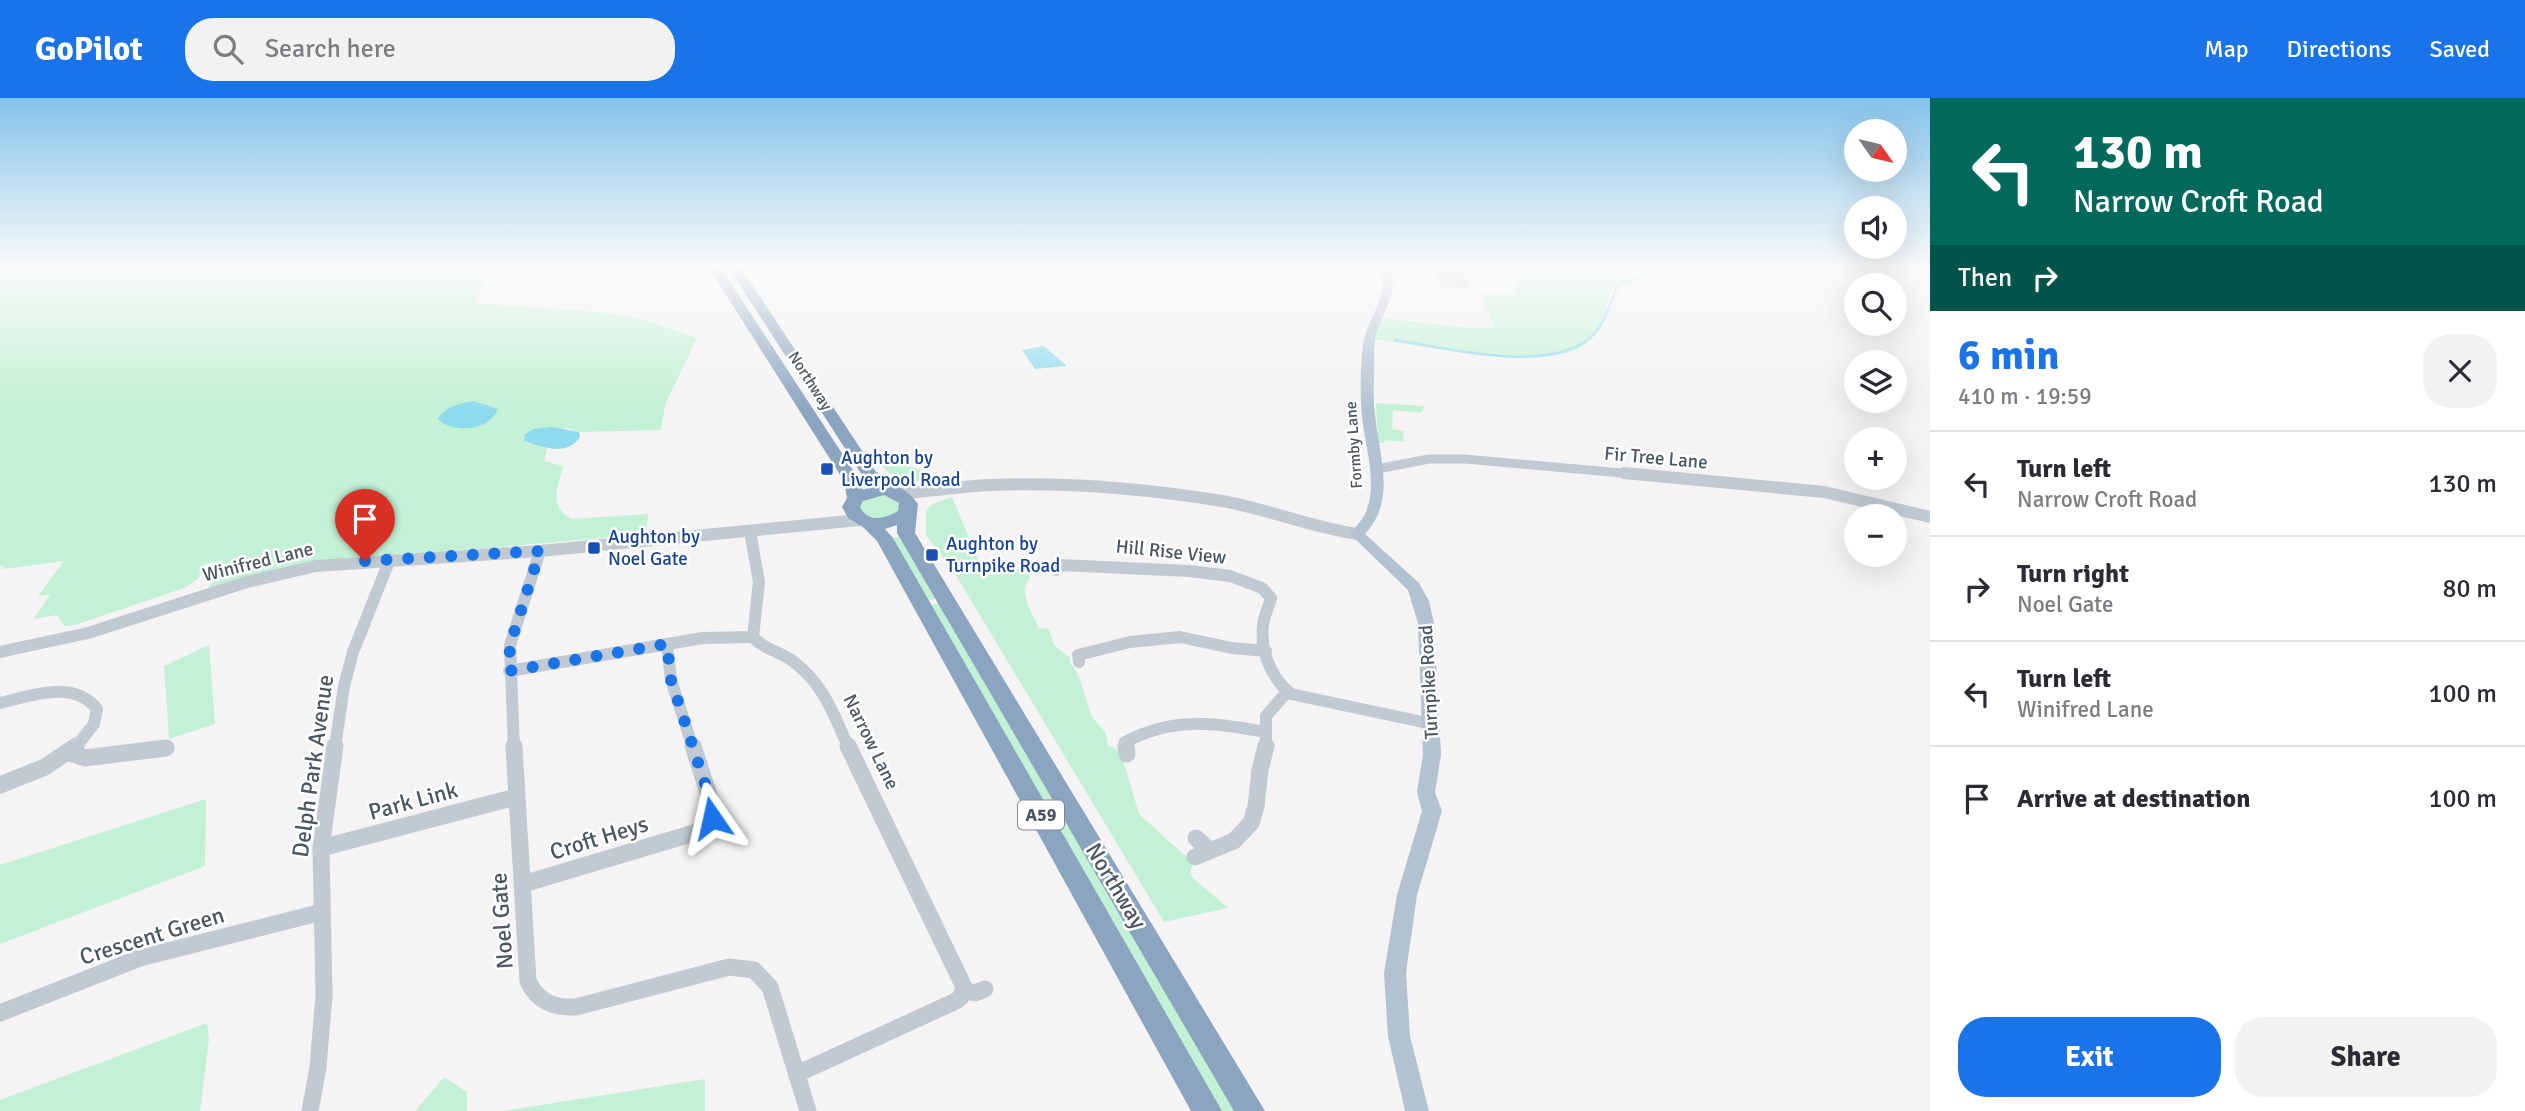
<!DOCTYPE html>
<meta charset="utf-8">
<style>
body{margin:0;font-family:Signika,sans-serif;background:#f2f2f3;color:#2b2b33;height:100vh;display:flex;flex-direction:column;font-size:26px;white-space:nowrap}
*{box-sizing:border-box;margin:0}
p{font-size:23px;color:#7c7c81}
.icon{flex:none;width:38px;height:38px;fill:none;stroke:currentColor;stroke-width:2;stroke-linecap:round;stroke-linejoin:round}
.map{position:relative;flex:1;overflow:hidden}
.sheet{display:flex;flex-direction:column;background:#fff;width:595px}
.sheet>*{flex:none}
.top-card{background:#00695c;color:#fff;overflow:hidden}
.needle{width:46px;rotate:124deg}
.tools{position:absolute;left:1844px;top:21px;display:grid;gap:14px}
.tools a{display:grid;place-items:center;width:63px;height:63px;border-radius:50%;background:#fff;box-shadow:0 7px 28px #0002;font-size:35px}
.pin{position:absolute;display:grid;place-items:center;width:60px;height:60px;color:#fff;margin:-72px -30px;border-radius:50% 50% 50% 0;rotate:-45deg;box-shadow:0 0 7px #0007}
.pin .icon{rotate:45deg}
.me{position:absolute;width:77px;margin:-38px;rotate:349deg;stroke-linejoin:round;filter:drop-shadow(0 0 5px #0008)}
.turn{display:flex;align-items:center;gap:24px;height:147px;padding:0 28px;font-size:32px}
.turn .icon{width:91px;height:91px;stroke-width:2.5}
.turn b{display:block;font-size:49px;line-height:60px}
.then{display:flex;align-items:center;height:66px;padding:0 28px;background:#0003;gap:14px;font-size:26px}
.round{display:grid;place-items:center;flex:none;width:74px;height:74px;border-radius:28px;background:#f2f2f3}
.headline{display:flex;align-items:center;justify-content:space-between;height:119px;padding:0 28px}
h1{font-size:42px;font-weight:800;line-height:52px;color:#1a73e8}
.cta{display:flex;gap:14px;margin-top:auto;padding:14px 28px}
.cta a{flex:1;height:80px;border-radius:28px;background:#1a73e8;color:#fff;font-size:28px;font-weight:800;line-height:80px;text-align:center}
.cta a+a{background:#f2f2f3;color:#2b2b33}
ul{padding:0;list-style:none}
li{display:flex;align-items:center;gap:21px;height:105px;padding:0 28px;border-top:2px solid #e1e1e2}
li div{flex:1}
li b{display:block;font-size:26px}
li em{font-style:normal}
header{display:flex;align-items:center;gap:42px;box-sizing:border-box;height:98px;padding:0 35px;background:#1a73e8;color:#fff}
header strong{font-size:33px}
nav{display:flex;gap:38px;margin-inline-start:auto;font-size:24px}
.search{width:490px;height:63px;background:#f2f2f3;display:flex;align-items:center;gap:18px;box-sizing:border-box;padding:0 24px;border-radius:28px;color:#7c7c81;font-size:26px}
main{display:flex;flex:1;min-height:0}
.map>svg:first-child{display:block}
.green{fill:#c3f1d5}
.water{fill:#90daee}
.lines{fill:none;stroke-linecap:round;stroke-linejoin:round}
.stream{stroke:#90daee;stroke-width:2.5}
.building{fill:#cdcfd5;stroke:#d7d9de;stroke-width:2}
.minor-far2{stroke:#c1cad2;stroke-width:9}
.minor-far1{stroke:#c1cad2;stroke-width:12}
.minor{stroke:#c1cad2;stroke-width:17}
.major{fill:#b3c2d1;fill-rule:evenodd}
.highway{fill:#8ba5c1;fill-rule:evenodd}
.route{stroke:#1a73e8;stroke-width:12;stroke-dasharray:0 21.6}
.transit-dot{fill:#1a4fb4;stroke:#fff;stroke-width:2.5}
.labels{text-anchor:middle;dominant-baseline:central;stroke-width:5;stroke-linejoin:round;paint-order:stroke}
.far-street-label{font-size:16px;fill:#4a5661;stroke:#fff}
.shield{fill:#fff;stroke:#808990;stroke-width:2}
.shield-label{font-size:18px;font-weight:bold;fill:#4a5661}
.transit-label{font-size:19px;fill:#164399;stroke:#fff;text-anchor:start}
.street-label{font-size:19px;fill:#4a5661;stroke:#fff}
.near-street-label{font-size:23px;fill:#4a5661;stroke:#fff}
</style>
<header>
<strong>GoPilot</strong>
<div class="search"><svg class="icon" aria-label="search" viewBox="0 0 24 24"><circle cx="10" cy="10" r="6"/><path d="M15 15l6 6"/></svg>Search here</div>
<nav><a>Map</a><a>Directions</a><a>Saved</a></nav>
</header>
<main>
<div class="map">
<svg width="1930" height="1013" viewBox="0 0 1930 1013">
<rect width="100%" height="100%" fill="#f5f3f3"/>
<g class="green">
<path d="M0,170H497L486,182L476,205L609,215L643,221L697,240L665,307L661,332L579,334L568,330L524,344L547,350L544,363L563,368C558,390 548,407 571,421L648,416L646,436L305,466L209,490L223,462L205,466L198,481L184,490L75,527L65,528L57,517L34,521L50,496L38,498L64,463L3,471L4,468H0Z"/>
<path d="M995,170H1113L1114,173L997,178Z"/>
<path d="M1495,170H1675L1614,185L1605,210L1611,212C1603,223 1593,243 1580,250C1540,271 1417,247 1370,241L1380,220L1470,230L1495,229L1481,196L1519,197L1510,172Z"/>
<path d="M1376,305L1425,308L1421,315L1393,312L1392,331L1403,333L1404,344L1384,342V345H1378Z"/>
<path d="M875,358L947,380C912,384 895,390 875,358Z"/>
<path d="M885,396L900,404V412C886,424 873,422 859,413C862,398 872,399 885,396Z"/>
<path d="M952,399L985,478L1026,469L1030,480C1017,494 1032,515 1039,530L1049,531L1054,547L1070,560V565C1081,575 1086,604 1092,618C1095,625 1103,629 1106,636C1107,640 1107,643 1108,647L1116,651L1123,661L1139,716L1193,765L1190,774L1193,780L1228,810L1164,824L954,474L926,437V412L933,406Z"/>
<path d="M902,438L937,500L926,503L891,440Z"/>
<path d="M940,505L1235,1013H1217L929,507Z"/>
<path d="M209,547L215,626L169,641L164,568Z"/>
<path d="M206,701L205,768L0,846V767Z"/>
<path d="M207,925L209,941L200,1013H0V1002Z"/>
<path d="M444,979L467,994V1013H415Z"/>
<path d="M705,981V1013H503Z"/>
</g>
<g class="water">
<path d="M1044,248L1066,267V268L1035,271L1022,252Z"/>
<path d="M474,303L498,311C490,332 454,337 438,321C445,308 461,305 474,303Z"/>
<path d="M552,329L579,334L580,339C567,359 542,349 524,343L525,336L534,331Z"/>
</g>
<g class="lines">
<path class="stream" d="M1395,242C1446,250 1549,277 1591,239C1606,226 1610,202 1619,186L1680,170"/>
</g>
<path class="building" d="M1435,173L1461,174L1469,189L1442,188Z"/>
<g class="lines">
<path class="minor-far2" d="M1377,371L1429,361H1465L1644,377"/>
<g class="minor-far1">
<path d="M1624,375L1824,394L1930,419"/>
<path d="M901,396C931,393 962,388 992,387C1067,384 1147,391 1222,403C1267,411 1311,429 1357,436"/>
<path d="M750,433L759,484L753,539C764,552 782,554 794,564C825,588 833,616 849,650"/>
<path d="M1056,472L1061,467L1189,473L1230,478L1262,490L1271,500C1269,509 1264,517 1263,527C1260,553 1271,580 1291,596L1432,626"/>
<path d="M667,546L671,582L693,650"/>
<path d="M0,554L88,535L247,484L316,468L540,453L859,422"/>
<path d="M1079,564L1078,557L1130,544L1180,539L1232,550L1266,553"/>
<path d="M509,573L703,540L753,539"/>
<path d="M0,605C32,598 73,581 97,611L94,626L75,650"/>
<path d="M335,650L344,588L353,554L390,461"/>
<path d="M514,650L510,547L540,453"/>
<path d="M1126,650L1125,644C1175,618 1212,625 1266,634"/>
<path d="M1266,650V618L1287,594"/>
</g>
<g class="minor">
<path d="M514,648L528,883C538,904 554,910 576,909L729,869L754,872L770,889L808,1013"/>
<path d="M1126,648L1127,656"/>
<path d="M67,654L85,660L166,650"/>
<path d="M0,687L45,669L76,648"/>
<path d="M1196,740L1207,750"/>
<path d="M321,750L516,699"/>
<path d="M1195,759L1234,743L1251,725L1256,708L1260,672L1266,648"/>
<path d="M523,786L694,735C705,729 712,723 713,710L693,648"/>
<path d="M964,892L975,895L985,891"/>
<path d="M0,915L140,860L322,814"/>
<path d="M797,976L956,903L961,899L964,889L848,648"/>
<path d="M310,1013L318,969L324,897L321,750L335,648"/>
</g>
<path class="major" d="M1380,170H1390C1400,194 1382,214 1376,237C1374,247 1374,258 1374,269C1374,285 1373,301 1375,317C1379,358 1397,402 1365,436L1419,485L1429,503L1434,525L1441,657L1435,694L1442,713L1417,797L1406,875L1410,938L1429,1013H1405L1388,938L1384,875L1397,797L1422,713L1417,694L1423,657L1418,525L1408,492L1350,436C1355,429 1362,423 1366,414C1378,384 1365,349 1362,318C1360,295 1360,270 1363,247C1367,221 1390,197 1380,170Z"/>
<path class="highway" d="M709,170H721L860,383L863,392L873,388L862,377L729,170H741L876,374C891,386 908,391 918,406L915,435L1265,1013H1234L897,435V427L885,431L893,440L1222,1013H1191L877,443L863,429L848,420L842,409L847,400L844,383ZM884,397L899,405L898,413C885,421 868,425 860,409L863,403Z"/>
</g>
<linearGradient id="sky" x2="0" y2="1"><stop stop-color="#85c3ea"/><stop offset="0.54" stop-color="#fafafa"/><stop offset="1" stop-color="#fafafa" stop-opacity="0"/></linearGradient>
<rect width="1930" height="312" fill="url(#sky)"/>
<g class="lines">
<path class="route" d="M365,463L540,453L510,547L509,573L667,546L671,582L713,710L712,720"/>
</g>
<g class="transit-dot">
<rect x="820" y="364" width="14" height="14" rx="3.5"/>
<rect x="587" y="443" width="14" height="14" rx="3.5"/>
<rect x="925" y="450" width="14" height="14" rx="3.5"/>
</g>
<g class="labels">
<g class="far-street-label">
<text transform="translate(810 283) rotate(57)">Northway</text>
<text transform="translate(1354 347) rotate(-94)">Formby Lane</text>
</g>
<rect class="shield" x="1018" y="702.5" width="46" height="29" rx="5"/>
<g class="shield-label">
<text x="1041" y="717">A59</text>
</g>
<g class="transit-label">
<text x="841" y="360">Aughton by<tspan x="841" dy="22">Liverpool Road</tspan></text>
<text x="608" y="439">Aughton by<tspan x="608" dy="22">Noel Gate</tspan></text>
<text x="946" y="446">Aughton by<tspan x="946" dy="22">Turnpike Road</tspan></text>
</g>
<g class="street-label">
<text transform="translate(1656 360) rotate(5)">Fir Tree Lane</text>
<text transform="translate(1171 454) rotate(6)">Hill Rise View</text>
<text transform="translate(258 464) rotate(-14)">Winifred Lane</text>
<text transform="translate(1429 584) rotate(-93)">Turnpike Road</text>
<text transform="translate(871 644) rotate(64)">Narrow Lane</text>
</g>
<g class="near-street-label">
<text transform="translate(313 668) rotate(-82)">Delph Park Avenue</text>
<text transform="translate(413 703) rotate(-15)">Park Link</text>
<text transform="translate(599 740) rotate(-17)">Croft Heys</text>
<text transform="translate(1116 788) rotate(59)">Northway</text>
<text transform="translate(502 823) rotate(-94)">Noel Gate</text>
<text transform="translate(152 838) rotate(-17)">Crescent Green</text>
</g>
</g>
</svg>
<div class="tools">
<a><svg class="needle" viewBox="-14 -14 28 28"><path d="M0-13l5 13h-10z" fill="#e53935"/><path d="M0 13l5-13h-10z" fill="#7c7c81"/></svg></a>
<a><svg class="icon" aria-label="sound" viewBox="0 0 24 24"><path d="M4 9h4l5-4v14l-5-4H4zM17 9q2 3 0 6"/></svg></a>
<a><svg class="icon" aria-label="search" viewBox="0 0 24 24"><circle cx="10" cy="10" r="6"/><path d="M15 15l6 6"/></svg></a>
<a><svg class="icon" aria-label="layers" viewBox="0 0 24 24"><path d="M12 4l9 5-9 5-9-5zM3 14l9 5 9-5"/></svg></a>
<a>+</a>
<a>−</a>
</div>
<div class="pin" style="left:365px;top:463px;background:#d93025"><svg class="icon" aria-label="arrive" viewBox="0 0 24 24"><path d="M6 21V4h12l-3 4 3 4H6"/></svg></div>
<svg class="me" style="left:712px;top:720px" viewBox="-20 -20 40 40"><path d="M0-17L14 15 0 8-14 15z" fill="#1a73e8" stroke="#fff" stroke-width="4"/></svg>
</div>
<section class="sheet">
<div class="top-card">
<div class="turn"><svg class="icon" aria-label="left" viewBox="0 0 24 24"><path d="M17 20v-9H6M10 6l-5 5 5 5"/></svg><div><b>130 m</b>Narrow Croft Road</div></div>
<div class="then">Then<svg class="icon" aria-label="right" viewBox="0 0 24 24"><path d="M7 20v-9h11M14 6l5 5-5 5"/></svg></div>
</div>
<div class="headline"><div><h1>6 min</h1><p>410 m · 19:59</p></div><a class="round"><svg class="icon" aria-label="close" viewBox="0 0 24 24"><path d="M6 6l12 12M18 6L6 18"/></svg></a></div>
<ul>
<li><svg class="icon" aria-label="left" viewBox="0 0 24 24"><path d="M17 20v-9H6M10 6l-5 5 5 5"/></svg><div><b>Turn left</b><p>Narrow Croft Road</p></div><em>130 m</em></li>
<li><svg class="icon" aria-label="right" viewBox="0 0 24 24"><path d="M7 20v-9h11M14 6l5 5-5 5"/></svg><div><b>Turn right</b><p>Noel Gate</p></div><em>80 m</em></li>
<li><svg class="icon" aria-label="left" viewBox="0 0 24 24"><path d="M17 20v-9H6M10 6l-5 5 5 5"/></svg><div><b>Turn left</b><p>Winifred Lane</p></div><em>100 m</em></li>
<li><svg class="icon" aria-label="arrive" viewBox="0 0 24 24"><path d="M6 21V4h12l-3 4 3 4H6"/></svg><div><b>Arrive at destination</b></div><em>100 m</em></li>
</ul>
<div class="cta"><a>Exit</a><a>Share</a></div>
</section>
</main>
